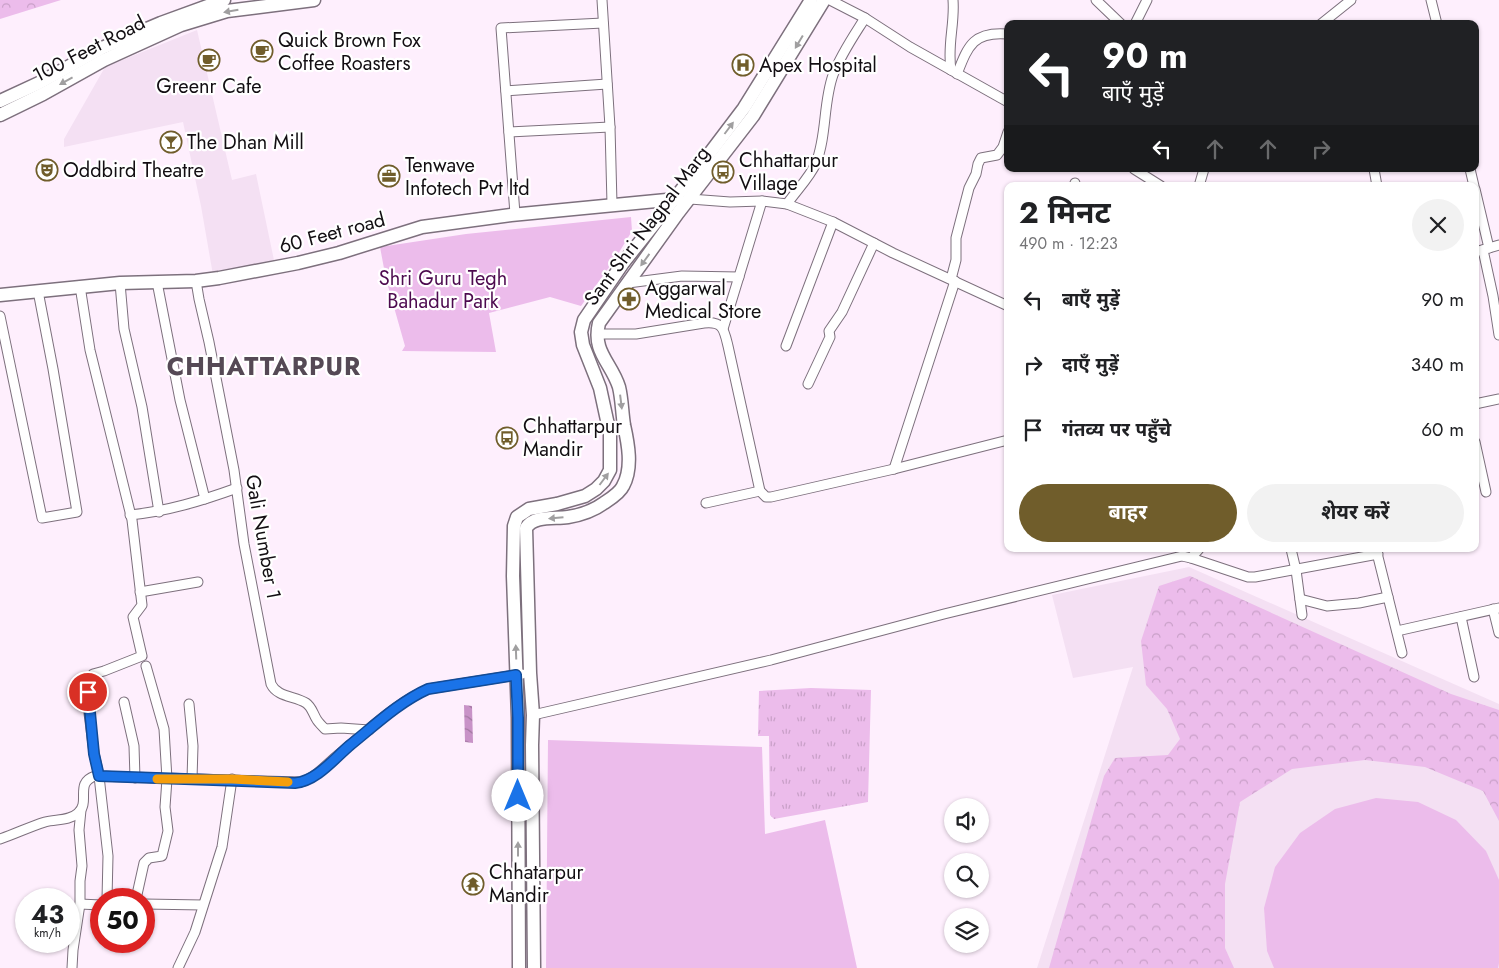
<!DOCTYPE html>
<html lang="hi">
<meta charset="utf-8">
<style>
body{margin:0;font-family:Jost,"Noto Sans Devanagari",sans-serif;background:#f2f2f2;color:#202124;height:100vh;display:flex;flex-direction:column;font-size:19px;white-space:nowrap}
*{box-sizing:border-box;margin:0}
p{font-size:16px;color:#757577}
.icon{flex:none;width:28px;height:28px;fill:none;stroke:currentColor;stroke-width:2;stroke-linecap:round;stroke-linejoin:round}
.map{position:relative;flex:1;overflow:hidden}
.details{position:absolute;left:1004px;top:182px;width:475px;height:370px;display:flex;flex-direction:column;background:#fff;border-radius:10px;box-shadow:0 1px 4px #0004}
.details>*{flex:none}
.hud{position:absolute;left:1004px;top:20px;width:475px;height:152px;border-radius:10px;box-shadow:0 1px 4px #0004;background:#202124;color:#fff;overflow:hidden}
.tools{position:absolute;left:944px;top:798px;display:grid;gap:10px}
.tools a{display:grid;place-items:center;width:45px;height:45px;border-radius:50%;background:#fff;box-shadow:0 1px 4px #0004;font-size:25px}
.speed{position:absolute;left:15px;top:888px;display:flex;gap:10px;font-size:25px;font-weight:700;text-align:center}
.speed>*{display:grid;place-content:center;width:65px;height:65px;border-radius:50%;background:#fff;box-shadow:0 1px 4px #0004;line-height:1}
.speed small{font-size:12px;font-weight:400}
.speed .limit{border:8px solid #d22;background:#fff;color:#111}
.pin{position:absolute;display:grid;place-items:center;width:42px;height:42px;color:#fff;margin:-21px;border:2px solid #fff;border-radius:50%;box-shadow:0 1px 5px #0007}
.me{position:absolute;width:55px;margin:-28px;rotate:0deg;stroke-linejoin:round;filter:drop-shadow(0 0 4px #0008)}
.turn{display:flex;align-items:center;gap:18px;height:105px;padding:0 15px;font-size:22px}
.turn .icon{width:65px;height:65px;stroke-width:2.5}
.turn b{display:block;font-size:35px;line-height:42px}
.lanes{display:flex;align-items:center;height:48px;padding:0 15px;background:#0003;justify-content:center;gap:25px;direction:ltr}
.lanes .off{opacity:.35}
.round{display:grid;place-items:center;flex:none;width:52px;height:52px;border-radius:26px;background:#f2f2f2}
.headline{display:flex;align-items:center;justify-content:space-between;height:85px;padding:0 15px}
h1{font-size:30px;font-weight:700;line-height:38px}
.primary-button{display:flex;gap:10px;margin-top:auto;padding:10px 15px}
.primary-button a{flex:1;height:58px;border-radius:30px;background:#705d2b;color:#fff;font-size:20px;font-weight:700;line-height:58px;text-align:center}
.primary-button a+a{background:#f2f2f2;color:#202124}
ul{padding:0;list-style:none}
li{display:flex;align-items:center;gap:15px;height:65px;padding:0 15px}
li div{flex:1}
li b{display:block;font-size:19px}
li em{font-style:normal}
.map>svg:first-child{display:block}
.built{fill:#f4e0f3}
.grass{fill:url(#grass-tufts)}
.forest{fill:url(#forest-crowns)}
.green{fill:#ecbceb}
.water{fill:url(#water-waves)}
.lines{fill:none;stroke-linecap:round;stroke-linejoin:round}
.street-casing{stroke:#7d707d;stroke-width:11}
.secondary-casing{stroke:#7d707d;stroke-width:15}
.street{stroke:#fff;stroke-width:9}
.secondary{stroke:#fff;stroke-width:12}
.oneway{fill:#a09fa0}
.route-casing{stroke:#114b97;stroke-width:12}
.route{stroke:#1a73e8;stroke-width:9}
.slow{stroke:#f59e0b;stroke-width:9}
.labels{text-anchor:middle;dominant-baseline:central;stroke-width:4.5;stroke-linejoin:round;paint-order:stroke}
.poi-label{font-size:20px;fill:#120e12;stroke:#fff;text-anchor:start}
.street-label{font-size:20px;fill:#120e12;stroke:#fff}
.park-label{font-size:20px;fill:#4d0a4f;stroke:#fff}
.district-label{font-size:25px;font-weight:bold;letter-spacing:1px;fill:#554955;stroke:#fff}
</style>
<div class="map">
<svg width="1499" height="968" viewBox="0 0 1499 968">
<defs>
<pattern id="grass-tufts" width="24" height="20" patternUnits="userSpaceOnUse" patternTransform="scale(1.25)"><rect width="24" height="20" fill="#ecbceb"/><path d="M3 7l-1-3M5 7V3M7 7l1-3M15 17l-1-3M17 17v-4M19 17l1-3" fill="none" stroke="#c9a0c8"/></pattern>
<pattern id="forest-crowns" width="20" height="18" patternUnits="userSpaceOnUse" patternTransform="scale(1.25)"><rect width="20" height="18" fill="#ecbceb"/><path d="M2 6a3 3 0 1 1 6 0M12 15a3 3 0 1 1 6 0" fill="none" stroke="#c9a0c8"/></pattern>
<pattern id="water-waves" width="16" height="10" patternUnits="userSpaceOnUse" patternTransform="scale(1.25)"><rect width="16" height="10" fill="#c892c7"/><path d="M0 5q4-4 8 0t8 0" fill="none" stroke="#a176a0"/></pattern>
</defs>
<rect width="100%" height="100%" fill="#feeffd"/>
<g class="built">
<path d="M197,30L232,180L256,174L275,265L213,275L201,206L183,122L64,147V139L105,67Z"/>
<path d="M1189,567L1499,704V968H1037L1133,667L1073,678L1052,595Z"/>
</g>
<path class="grass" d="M811,688L871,690L868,802L774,819L770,815L769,736H758L759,691Z"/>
<g class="forest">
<path d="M0,0H61L0,19Z"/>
<path d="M1190,576L1451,694L1499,710V821L1483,791L1425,767L1365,760L1292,769L1240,802L1225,884V948L1234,968H1049L1104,776L1115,758L1168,755L1180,739L1167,709L1146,685L1141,641L1159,586Z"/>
</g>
<g class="green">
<path d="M631,217L632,231L615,259L581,306L550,297L489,313L496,352L402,351L405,346L386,279L380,247L466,234Z"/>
<path d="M548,740L762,747L765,834L825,820L857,968H546Z"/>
<path d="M1376,798L1418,802L1456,820L1486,851L1499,880V963L1498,968H1274L1267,951L1264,908L1275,867L1300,833L1335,809Z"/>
</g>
<path class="water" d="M464,705L472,706L473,743L465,742Z"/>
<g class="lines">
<g class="street-casing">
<g id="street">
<path d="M602,0L610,127L612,204"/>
<path d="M830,0L865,18L910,47L1008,102"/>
<path d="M1096,0L1121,24"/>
<path d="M1431,0L1437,24"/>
<path d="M1135,24L1147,0"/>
<path d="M1321,24L1351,0"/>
<path d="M951,70C947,45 955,24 953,0"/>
<path d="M957,74C968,46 973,31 1008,34"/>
<path d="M506,91L607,84"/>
<path d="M509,132L610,127"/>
<path d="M1134,169L1161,186"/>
<path d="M1374,169L1377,186"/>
<path d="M1470,169L1474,186"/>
<path d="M1074,186L1075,183"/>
<path d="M1199,186L1204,169"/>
<path d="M1475,189L1489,248"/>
<path d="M690,199L730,202L762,201L787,204L833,222L893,253L1008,306"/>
<path d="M787,204C796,191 810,177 816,163C827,135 823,103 833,75C841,54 853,37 865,18"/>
<path d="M515,214L501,28L603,23"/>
<path d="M1483,250L1493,296L1499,335"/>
<path d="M1475,252L1499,245"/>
<path d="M951,279L956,260V238L969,188L976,174L978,164L981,158L997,155L1003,147L1008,132"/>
<path d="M196,281L199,299L209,342L234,470L244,544L271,684C277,697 295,696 306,703C312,707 313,714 317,720C319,723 322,726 325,729L341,728L369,730"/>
<path d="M157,282L180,400L205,499"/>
<path d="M120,283L124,329L142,407L159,512"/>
<path d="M628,283L682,276L739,277"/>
<path d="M80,286L90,350L132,520L142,605L133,617L142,656L104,671L93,674L88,692V705L94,753L99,776L108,856L107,899"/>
<path d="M0,316L42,518L77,512L53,369L38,291"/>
<path d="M723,329L762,201"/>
<path d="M597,334H636L704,323C723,321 724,329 728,346L760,491L766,497H771L894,469L1008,440"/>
<path d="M786,346L833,222"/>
<path d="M808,384L830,337L829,331L842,312L874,243"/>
<path d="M1475,404L1499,399"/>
<path d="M1475,442L1486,492"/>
<path d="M894,469L955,281"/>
<path d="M706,503L760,491"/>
<path d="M130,515C168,511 201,501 237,488"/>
<path d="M1291,549L1296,570L1302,615"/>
<path d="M1376,549L1402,653"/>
<path d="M1191,558L1248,577H1255L1378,554"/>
<path d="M140,592L198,582"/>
<path d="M1300,599L1327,606L1359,603L1388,597"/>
<path d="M1493,609L1499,633"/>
<path d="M1461,617L1474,677"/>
<path d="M1397,631L1499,608"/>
<path d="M124,702L134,746L135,778"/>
<path d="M189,704L193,746L192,779"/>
<path d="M533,715L771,660L944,614L1182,556L1191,558L1199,549"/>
<path d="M0,839C15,834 29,827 45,822C56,819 69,821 78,813C91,802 74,783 95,776L301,782C315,778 326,765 338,755C366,732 394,704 428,689L522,674"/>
<path d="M136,899L144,863L149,858L162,856L168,831L165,807L167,779L164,729L146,666"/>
<path d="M80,904L101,905"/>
<path d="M144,904L203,905"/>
<path d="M72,968L73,950L80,904V881L82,866L79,830L81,810"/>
<path d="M178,968L195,932L222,847L232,779"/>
</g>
</g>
<g class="secondary-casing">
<g id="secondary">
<path d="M0,101L39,83L102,48L161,23L224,0"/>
<path d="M0,115L43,94L104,60L181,25L227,11L314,0"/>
<path d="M0,295L120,283L196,281L219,278L298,263L339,253L422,227L511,215L677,199"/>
<path d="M519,968L518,718L513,576L514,526L517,517L529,509L557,504L585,496L596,489L604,481L610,470V434L600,388L583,345L581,332L584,320L623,263L691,178L744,108L811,0"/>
<path d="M534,968L532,745L533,715L530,673L526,528C534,515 554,519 568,517C581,515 593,511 604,503C610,499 620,493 623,486C633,468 628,443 624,425C622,413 622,399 619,387C611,362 592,352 599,323L678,213L753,116L824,0"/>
</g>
</g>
<use href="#street" class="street"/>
<use href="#secondary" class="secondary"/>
</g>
<defs><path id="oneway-solid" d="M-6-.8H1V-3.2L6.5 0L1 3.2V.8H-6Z" transform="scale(1.25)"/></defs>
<g class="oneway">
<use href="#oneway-solid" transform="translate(231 11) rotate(170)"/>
<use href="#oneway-solid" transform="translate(799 42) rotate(121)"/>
<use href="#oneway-solid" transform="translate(66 81) rotate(151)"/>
<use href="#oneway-solid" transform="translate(729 128) rotate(-53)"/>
<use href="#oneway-solid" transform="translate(645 260) rotate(126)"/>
<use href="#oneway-solid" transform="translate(621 402) rotate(83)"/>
<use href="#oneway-solid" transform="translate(604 479) rotate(-53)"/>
<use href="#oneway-solid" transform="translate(556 518) rotate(175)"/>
<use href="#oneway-solid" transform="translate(516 652) rotate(-92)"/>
<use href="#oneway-solid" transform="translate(518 849) rotate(-90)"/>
</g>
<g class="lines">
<g class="route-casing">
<path id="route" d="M88,692L94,754L99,776L295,783C316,781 333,760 349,746C374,726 399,702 428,689L516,675L518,718V796"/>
</g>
<use href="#route" class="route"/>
<path class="slow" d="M157,779H232L288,782"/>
</g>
<defs>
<g id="cafe-ring" transform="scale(1.125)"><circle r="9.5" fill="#fff" stroke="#705d2b" stroke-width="1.5"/><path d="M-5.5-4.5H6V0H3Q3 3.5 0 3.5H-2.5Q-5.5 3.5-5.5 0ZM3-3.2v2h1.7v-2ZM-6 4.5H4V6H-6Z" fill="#705d2b"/></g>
<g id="hospital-ring" transform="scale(1.125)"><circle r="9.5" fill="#fff" stroke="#705d2b" stroke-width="1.5"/><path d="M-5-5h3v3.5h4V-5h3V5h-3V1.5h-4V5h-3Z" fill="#705d2b"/></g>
<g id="bar-ring" transform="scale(1.125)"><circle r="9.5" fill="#fff" stroke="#705d2b" stroke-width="1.5"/><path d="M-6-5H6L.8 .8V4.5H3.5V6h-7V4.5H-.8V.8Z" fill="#705d2b"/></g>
<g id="theatre-ring" transform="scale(1.125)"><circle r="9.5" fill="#fff" stroke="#705d2b" stroke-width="1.5"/><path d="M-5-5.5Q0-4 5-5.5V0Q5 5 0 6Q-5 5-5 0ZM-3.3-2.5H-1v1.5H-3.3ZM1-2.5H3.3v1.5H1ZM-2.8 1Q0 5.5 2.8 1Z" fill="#705d2b"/></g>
<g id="bus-ring" transform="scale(1.125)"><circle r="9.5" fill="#fff" stroke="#705d2b" stroke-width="1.5"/><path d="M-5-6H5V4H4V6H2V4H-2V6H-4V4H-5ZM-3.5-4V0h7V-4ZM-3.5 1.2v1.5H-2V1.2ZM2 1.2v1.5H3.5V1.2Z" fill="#705d2b"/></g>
<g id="office-ring" transform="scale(1.125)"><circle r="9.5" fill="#fff" stroke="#705d2b" stroke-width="1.5"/><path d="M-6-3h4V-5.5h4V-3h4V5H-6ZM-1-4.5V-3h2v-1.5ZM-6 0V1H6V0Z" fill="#705d2b"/></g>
<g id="pharmacy-ring" transform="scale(1.125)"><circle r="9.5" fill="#fff" stroke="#705d2b" stroke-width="1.5"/><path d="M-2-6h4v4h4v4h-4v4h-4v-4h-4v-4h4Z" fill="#705d2b"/></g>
<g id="temple-ring" transform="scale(1.125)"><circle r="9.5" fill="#fff" stroke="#705d2b" stroke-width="1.5"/><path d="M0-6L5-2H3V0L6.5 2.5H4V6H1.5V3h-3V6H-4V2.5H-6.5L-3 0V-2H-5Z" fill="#705d2b"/></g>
</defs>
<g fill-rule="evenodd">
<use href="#cafe-ring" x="262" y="51"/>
<use href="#cafe-ring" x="209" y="60"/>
<use href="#hospital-ring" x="743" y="65"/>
<use href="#bar-ring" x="171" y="142"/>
<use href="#theatre-ring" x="47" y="170"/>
<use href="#bus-ring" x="723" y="172"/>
<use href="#office-ring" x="389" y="176"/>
<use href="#pharmacy-ring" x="629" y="299"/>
<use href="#bus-ring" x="507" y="438"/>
<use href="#temple-ring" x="473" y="884"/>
</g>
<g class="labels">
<g class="poi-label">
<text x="278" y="40">Quick Brown Fox<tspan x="278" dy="23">Coffee Roasters</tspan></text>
<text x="759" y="65">Apex Hospital</text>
<text x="209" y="86" text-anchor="middle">Greenr Cafe</text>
<text x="187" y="142">The Dhan Mill</text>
<text x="739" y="160">Chhattarpur<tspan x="739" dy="23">Village</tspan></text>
<text x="405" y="165">Tenwave<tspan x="405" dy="23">Infotech Pvt ltd</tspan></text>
<text x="63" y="170">Oddbird Theatre</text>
<text x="645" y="288">Aggarwal<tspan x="645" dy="23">Medical Store</tspan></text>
<text x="523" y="426">Chhattarpur<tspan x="523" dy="23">Mandir</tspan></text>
<text x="489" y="872">Chhatarpur<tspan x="489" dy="23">Mandir</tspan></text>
</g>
<g class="street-label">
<text transform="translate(89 49) rotate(-27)">100 Feet Road</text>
<text transform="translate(647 226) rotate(-53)">Sant Shri Nagpal Marg</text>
<text transform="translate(332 233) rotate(-15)">60 Feet road</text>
<text transform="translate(263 537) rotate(80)">Gali Number 1</text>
</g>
<g class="park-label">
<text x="443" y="278">Shri Guru Tegh<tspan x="443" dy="23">Bahadur Park</tspan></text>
</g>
<g class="district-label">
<text x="264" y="366">CHHATTARPUR</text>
</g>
</g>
</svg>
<div class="tools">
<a><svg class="icon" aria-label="sound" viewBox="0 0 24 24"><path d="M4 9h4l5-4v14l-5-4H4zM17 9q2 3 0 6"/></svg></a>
<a><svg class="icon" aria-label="search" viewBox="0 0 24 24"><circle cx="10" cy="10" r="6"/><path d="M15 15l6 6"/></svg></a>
<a><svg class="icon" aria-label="layers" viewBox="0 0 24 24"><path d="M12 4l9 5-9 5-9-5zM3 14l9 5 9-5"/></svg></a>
</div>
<div class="speed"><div>43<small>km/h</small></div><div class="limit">50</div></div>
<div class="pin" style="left:88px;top:692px;background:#d93025"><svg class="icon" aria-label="arrive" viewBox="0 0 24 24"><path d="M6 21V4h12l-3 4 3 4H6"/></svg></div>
<svg class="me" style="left:518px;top:796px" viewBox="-20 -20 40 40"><circle r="19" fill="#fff"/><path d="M0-13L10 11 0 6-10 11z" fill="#1a73e8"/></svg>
<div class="hud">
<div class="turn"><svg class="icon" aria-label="left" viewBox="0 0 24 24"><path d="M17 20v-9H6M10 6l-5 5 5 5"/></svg><div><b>90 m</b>बाएँ मुड़ें</div></div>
<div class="lanes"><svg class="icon" aria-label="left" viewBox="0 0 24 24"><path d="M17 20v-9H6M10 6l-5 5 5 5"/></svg><svg class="icon off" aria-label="ahead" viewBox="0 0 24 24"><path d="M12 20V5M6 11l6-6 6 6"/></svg><svg class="icon off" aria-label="ahead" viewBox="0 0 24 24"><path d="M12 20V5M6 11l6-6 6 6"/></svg><svg class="icon off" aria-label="right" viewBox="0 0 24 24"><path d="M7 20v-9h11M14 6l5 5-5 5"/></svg></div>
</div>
<section class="details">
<div class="headline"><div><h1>2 मिनट</h1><p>490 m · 12:23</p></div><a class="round"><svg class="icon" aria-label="close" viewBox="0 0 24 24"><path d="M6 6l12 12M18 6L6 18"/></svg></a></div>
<ul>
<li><svg class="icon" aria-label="left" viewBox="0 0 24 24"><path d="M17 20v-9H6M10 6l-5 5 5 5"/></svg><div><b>बाएँ मुड़ें</b></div><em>90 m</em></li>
<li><svg class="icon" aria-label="right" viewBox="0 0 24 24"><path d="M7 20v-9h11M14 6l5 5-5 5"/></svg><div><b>दाएँ मुड़ें</b></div><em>340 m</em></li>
<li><svg class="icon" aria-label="arrive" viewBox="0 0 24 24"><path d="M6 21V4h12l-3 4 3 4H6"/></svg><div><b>गंतव्य पर पहुँचे</b></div><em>60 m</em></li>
</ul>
<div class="primary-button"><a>बाहर</a><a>शेयर करें</a></div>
</section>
</div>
